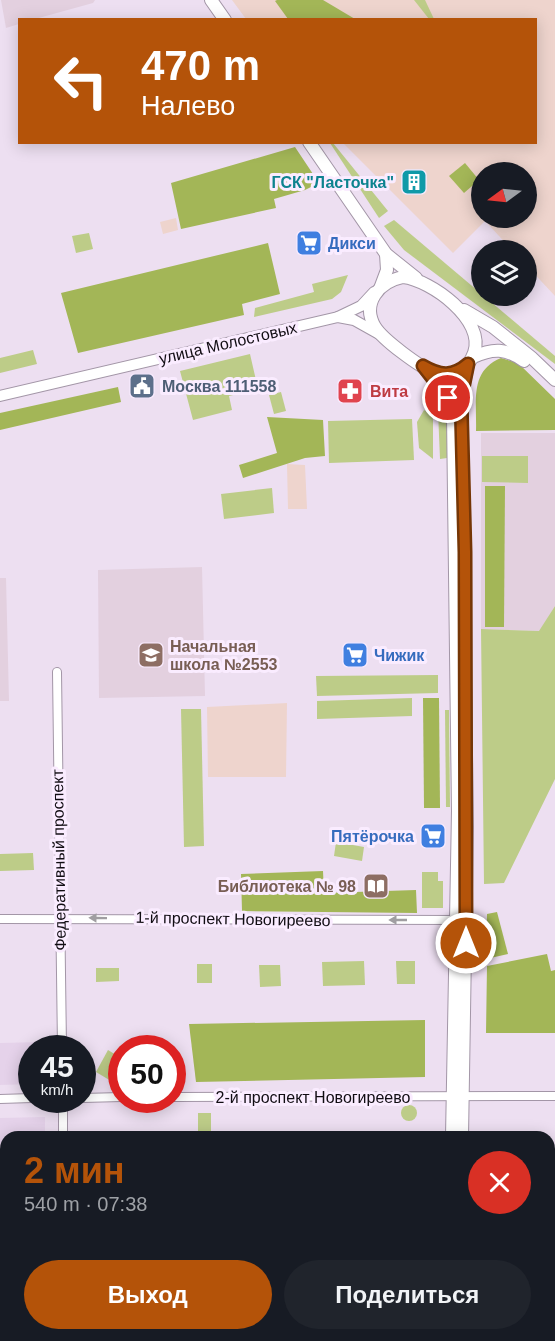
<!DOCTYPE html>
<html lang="ru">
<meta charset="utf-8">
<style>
body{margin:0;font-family:Arial,sans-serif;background:#20242c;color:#f1f3f6;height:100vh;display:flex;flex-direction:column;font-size:22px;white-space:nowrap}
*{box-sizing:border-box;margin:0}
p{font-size:20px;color:#9ea1a6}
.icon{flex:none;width:33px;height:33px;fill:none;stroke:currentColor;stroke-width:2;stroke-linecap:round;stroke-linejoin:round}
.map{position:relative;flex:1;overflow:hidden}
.sheet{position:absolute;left:0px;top:1131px;width:555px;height:210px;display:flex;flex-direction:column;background:#171b24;border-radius:18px 18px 0 0;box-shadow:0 3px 15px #0003}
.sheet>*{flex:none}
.banner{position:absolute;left:18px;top:18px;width:519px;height:126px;border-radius:0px;box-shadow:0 3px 15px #0003;background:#b45309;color:#fff;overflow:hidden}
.needle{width:39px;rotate:255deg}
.controls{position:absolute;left:471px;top:162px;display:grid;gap:12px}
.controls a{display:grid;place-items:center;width:66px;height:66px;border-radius:50%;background:#171b24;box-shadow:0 3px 15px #0003;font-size:30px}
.speed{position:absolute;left:18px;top:1035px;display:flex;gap:12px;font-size:30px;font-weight:700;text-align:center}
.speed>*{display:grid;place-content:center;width:78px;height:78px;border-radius:50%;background:#171b24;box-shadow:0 3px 15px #0003;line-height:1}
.speed small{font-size:15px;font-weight:400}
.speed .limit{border:9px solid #d22;background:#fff;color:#111}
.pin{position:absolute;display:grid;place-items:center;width:51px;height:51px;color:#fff;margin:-26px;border:3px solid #fff;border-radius:50%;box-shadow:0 2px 6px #0007}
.me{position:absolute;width:66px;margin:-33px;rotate:0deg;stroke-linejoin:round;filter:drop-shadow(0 0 4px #0008)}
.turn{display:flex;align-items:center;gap:21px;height:126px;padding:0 24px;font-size:27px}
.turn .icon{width:78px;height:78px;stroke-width:2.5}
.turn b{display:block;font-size:42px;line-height:51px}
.round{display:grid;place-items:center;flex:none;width:63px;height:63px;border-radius:32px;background:#20242c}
.overview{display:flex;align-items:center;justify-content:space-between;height:102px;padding:0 24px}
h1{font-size:36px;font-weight:800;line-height:45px;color:#b45309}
.cta{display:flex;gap:12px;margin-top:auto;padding:12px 24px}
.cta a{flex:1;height:69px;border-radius:36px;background:#b45309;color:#fff;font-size:24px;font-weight:800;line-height:69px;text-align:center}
.cta a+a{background:#20242c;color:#f1f3f6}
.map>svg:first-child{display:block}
.built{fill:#e5d2ea}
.industrial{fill:#eed4cd;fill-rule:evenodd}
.education{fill:#e3d0df}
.green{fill:#bdcc88}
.forest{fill:#a3b657}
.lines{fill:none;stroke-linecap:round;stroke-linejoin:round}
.minor-casing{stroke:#a396a7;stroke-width:10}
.tertiary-casing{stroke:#a396a7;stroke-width:12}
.secondary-casing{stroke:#a396a7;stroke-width:14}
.minor{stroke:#fff;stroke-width:8}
.tertiary{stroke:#fff;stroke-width:10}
.secondary{stroke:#fff;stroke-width:12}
.tram{stroke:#4e4750;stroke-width:1.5}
.oneway{fill:#a09ea1}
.route-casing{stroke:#753606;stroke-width:15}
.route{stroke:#b45309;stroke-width:10}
.labels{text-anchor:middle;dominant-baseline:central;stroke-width:6;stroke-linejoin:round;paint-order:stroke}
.culture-label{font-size:16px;font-weight:bold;fill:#0d838f;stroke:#faecff;text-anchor:end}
.shop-label{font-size:16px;font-weight:bold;fill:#366cbe;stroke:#faecff;text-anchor:start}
.street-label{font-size:16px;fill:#110d13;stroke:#faecff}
.service-label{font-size:16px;font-weight:bold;fill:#4e5e75;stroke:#faecff;text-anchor:start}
.health-label{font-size:16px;font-weight:bold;fill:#be3a42;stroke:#faecff;text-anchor:start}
.education-label{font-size:16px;font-weight:bold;fill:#785e54;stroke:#faecff;text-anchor:start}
</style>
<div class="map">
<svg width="555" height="1341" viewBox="0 0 555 1341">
<rect width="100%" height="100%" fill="#eddff1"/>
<g class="built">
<path d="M42,1042V1048H32L31,1084L0,1085V1043Z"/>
<path d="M45,1117V1137H6V1163H0V1118Z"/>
</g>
<g class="industrial">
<path d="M232,0H555V296L527,266L526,250H512L485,221L453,253L343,143L536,142V20L246,19ZM482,172H526V218H482Z"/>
<path d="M176,218L178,230L163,234L160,222Z"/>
<path d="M287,464L305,465L307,509H288Z"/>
<path d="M287,703L286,777H208L207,707Z"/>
</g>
<g class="education">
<path d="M1,0H95L93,3L35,19L20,20L19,24L6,28Z"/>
<path d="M481,433H555V606L540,631L481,629Z"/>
<path d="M202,567L205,696L99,698L98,570Z"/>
<path d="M0,578H6L9,701H0Z"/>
<path d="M0,1163H6V1335H50V1341H0Z"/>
</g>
<g class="green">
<path d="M414,0H425L434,19H429Z"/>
<path d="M330,143H333L388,211L379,218Z"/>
<path d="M394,220L555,356V364L404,250L384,226Z"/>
<path d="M89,233L93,249L76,253L72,236Z"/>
<path d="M348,275L341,292L332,299L254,317L255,308L314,292L312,284Z"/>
<path d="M33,350L37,364L0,373V358Z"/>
<path d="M250,354L258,389L229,396L232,410L193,420L180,371Z"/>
<path d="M281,392L286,411L274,414L269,395Z"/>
<path d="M441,400L447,415V458L440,459L438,411Z"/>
<path d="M424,410L432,414L433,420V459L419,448L417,422Z"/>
<path d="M412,419L414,460L329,463L328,421Z"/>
<path d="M482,456H528V483L482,482Z"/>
<path d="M272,488L274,513L224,519L221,494Z"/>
<path d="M555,606V779L504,883L484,884L481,629L539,631Z"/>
<path d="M438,675V693L317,696L316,676Z"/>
<path d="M412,698V716L317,719V701Z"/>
<path d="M181,709H201L204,846L184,847Z"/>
<path d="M445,710H449L450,807H446Z"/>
<path d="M336,842L364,847L362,861L334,856Z"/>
<path d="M33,853L34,870L0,871V854Z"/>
<path d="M422,872H438V881H443V908H422Z"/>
<path d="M364,961L365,985L323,986L322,962Z"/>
<path d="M396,961H415V984H397Z"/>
<rect x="197" y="964" width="15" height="19"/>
<path d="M259,965H280L281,986L260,987Z"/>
<path d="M96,968H119V981L96,982Z"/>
<path d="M108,1050L121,1058V1081H111L96,1072Z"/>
<circle cx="409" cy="1113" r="8"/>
<rect x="198" y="1113" width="13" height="18"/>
<rect x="0" y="1165" width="6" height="35"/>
<path d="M555,1290V1317H549V1291Z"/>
<path d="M0,1304H6V1335H17V1341H0Z"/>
</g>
<g class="forest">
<path d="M277,0H323L355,19H288L275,1Z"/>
<path d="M295,147L319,183L305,190L274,199L276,208L181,229L171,183Z"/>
<path d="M465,163L479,180L464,193L449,176Z"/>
<path d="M268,243L280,294L242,304L244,315L78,353L61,293Z"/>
<path d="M501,358L518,363L555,399V430L476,431C477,402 469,371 501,358Z"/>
<path d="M118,387L121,402L0,430V413Z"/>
<path d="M267,417L323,420L325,456L305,458L243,478L239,465L277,453Z"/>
<path d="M485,486H505L504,627H485Z"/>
<path d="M439,698L440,808H424L423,698Z"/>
<path d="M323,871L324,893L416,890L417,913L242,911L241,874Z"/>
<path d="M497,912L508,954L486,959L487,914Z"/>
<path d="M547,954L551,971L555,970V1033H486L487,966Z"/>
<path d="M425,1020V1077L196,1082L189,1024Z"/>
<path d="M549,1170L555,1172V1207L549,1209Z"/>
</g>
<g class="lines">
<g class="minor-casing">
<g id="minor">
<path d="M57,672L62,1048"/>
<path d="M0,919L460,920"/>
<path d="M172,1097L555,1096"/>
<path d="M82,1098L122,1097"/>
<path d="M0,1099L32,1098"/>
<path d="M63,1100V1137"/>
<path d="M549,1276H555"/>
<path d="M67,1335V1341"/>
</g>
</g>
<g class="tertiary-casing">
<g id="tertiary">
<path d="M338,317L361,306L374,292"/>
<path d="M0,396L338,317L354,320L379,334"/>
</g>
</g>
<g class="secondary-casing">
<g id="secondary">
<path d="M211,0L225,20"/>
<path d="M309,142L386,254L416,278"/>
<path d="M403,277C431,280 486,320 474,353C471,362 464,369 456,372C449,375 440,375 433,372C420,367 383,340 375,327C361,303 379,282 403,277Z"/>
<path d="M381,286L387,270L386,254"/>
<path d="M464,310L493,327L532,358L555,380"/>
<path d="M473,357C493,348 506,348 524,361"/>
<path d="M423,366L448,398L453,415L458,811L452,1137"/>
<path d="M462,1137L467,827L461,398L468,364"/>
<path d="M449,1341V1335"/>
<path d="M458,1341V1335"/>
</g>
</g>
<use href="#minor" class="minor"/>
<use href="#tertiary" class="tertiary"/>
<use href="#secondary" class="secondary"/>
<g class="tram">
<path d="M549,1270H555"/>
<path d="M473,1335V1341"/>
</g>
</g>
<defs><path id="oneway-solid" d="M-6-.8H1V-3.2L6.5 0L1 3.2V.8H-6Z" transform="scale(1.5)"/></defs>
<g class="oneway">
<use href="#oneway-solid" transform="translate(98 918) rotate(-179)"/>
<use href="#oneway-solid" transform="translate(398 920) rotate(180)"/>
</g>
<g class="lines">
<g class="route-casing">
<path id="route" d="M448,398L423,366C440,376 453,377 468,364L461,398L465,552L466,943"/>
</g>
<use href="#route" class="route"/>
</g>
<defs>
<g id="building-square" transform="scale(1.35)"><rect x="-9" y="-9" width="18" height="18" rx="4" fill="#0f9aa8" stroke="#faecff"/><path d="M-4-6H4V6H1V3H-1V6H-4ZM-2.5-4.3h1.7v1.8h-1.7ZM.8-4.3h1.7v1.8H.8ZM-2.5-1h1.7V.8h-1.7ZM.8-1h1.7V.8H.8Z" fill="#fff"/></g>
<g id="supermarket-square" transform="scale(1.35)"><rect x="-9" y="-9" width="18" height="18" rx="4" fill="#3f7fe0" stroke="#faecff"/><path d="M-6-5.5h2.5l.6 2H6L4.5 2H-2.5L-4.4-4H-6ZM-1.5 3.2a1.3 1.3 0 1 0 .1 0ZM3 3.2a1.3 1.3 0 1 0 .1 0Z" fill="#fff"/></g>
<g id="civic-square" transform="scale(1.35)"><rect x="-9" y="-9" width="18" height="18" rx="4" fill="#5c6f8a" stroke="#faecff"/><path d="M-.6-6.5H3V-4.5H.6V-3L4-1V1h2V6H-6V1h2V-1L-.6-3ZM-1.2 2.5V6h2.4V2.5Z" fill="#fff"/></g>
<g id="pharmacy-square" transform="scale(1.35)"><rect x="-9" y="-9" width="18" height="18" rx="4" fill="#e0444e" stroke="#faecff"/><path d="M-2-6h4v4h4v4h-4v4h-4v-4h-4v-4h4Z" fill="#fff"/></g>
<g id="school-square" transform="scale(1.35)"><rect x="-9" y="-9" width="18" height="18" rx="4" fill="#8d6e63" stroke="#faecff"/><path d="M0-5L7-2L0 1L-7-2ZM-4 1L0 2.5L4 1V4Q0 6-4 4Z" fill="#fff"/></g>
<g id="library-square" transform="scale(1.35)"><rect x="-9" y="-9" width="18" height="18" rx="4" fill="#8d6e63" stroke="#faecff"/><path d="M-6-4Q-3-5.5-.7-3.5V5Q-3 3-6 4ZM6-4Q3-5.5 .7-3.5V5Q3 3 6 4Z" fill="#fff"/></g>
</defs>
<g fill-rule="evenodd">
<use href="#building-square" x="414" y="182"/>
<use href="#supermarket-square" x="309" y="243"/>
<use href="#civic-square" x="142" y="386"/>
<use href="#pharmacy-square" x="350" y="391"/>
<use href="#school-square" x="151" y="655"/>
<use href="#supermarket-square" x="355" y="655"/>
<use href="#supermarket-square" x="433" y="836"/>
<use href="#library-square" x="376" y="886"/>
</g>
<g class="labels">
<g class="culture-label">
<text x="394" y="182">ГСК "Ласточка"</text>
</g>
<g class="shop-label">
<text x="328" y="243">Дикси</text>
<text x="374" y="655">Чижик</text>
<text x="414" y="836" text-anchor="end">Пятёрочка</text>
</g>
<g class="street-label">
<text transform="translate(228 343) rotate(-13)">улица Молостовых</text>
<text transform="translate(59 860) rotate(-91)">Федеративный проспект</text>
<text transform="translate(233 919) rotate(1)">1-й проспект Новогиреево</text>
<text x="313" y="1097">2-й проспект Новогиреево</text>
</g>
<g class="service-label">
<text x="162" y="386">Москва 111558</text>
</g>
<g class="health-label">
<text x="370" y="391">Вита</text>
</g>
<g class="education-label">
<text x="170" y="646">Начальная<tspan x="170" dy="18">школа №2553</tspan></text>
<text x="356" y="886" text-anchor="end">Библиотека № 98</text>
</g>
</g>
</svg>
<div class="controls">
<a><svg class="needle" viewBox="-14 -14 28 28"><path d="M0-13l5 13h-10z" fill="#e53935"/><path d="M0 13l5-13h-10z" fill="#9ea1a6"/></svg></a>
<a><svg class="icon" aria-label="layers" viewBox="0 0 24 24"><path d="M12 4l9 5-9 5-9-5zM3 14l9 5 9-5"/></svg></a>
</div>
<div class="speed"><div>45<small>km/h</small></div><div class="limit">50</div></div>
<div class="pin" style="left:448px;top:398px;background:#d93025"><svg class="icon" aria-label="arrive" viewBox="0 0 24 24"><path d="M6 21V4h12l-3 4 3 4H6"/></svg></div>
<svg class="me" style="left:466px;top:943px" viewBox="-20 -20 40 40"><circle r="17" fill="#b45309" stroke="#fff" stroke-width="3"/><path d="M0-11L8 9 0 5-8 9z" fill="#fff"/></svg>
<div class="banner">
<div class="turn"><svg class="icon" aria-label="left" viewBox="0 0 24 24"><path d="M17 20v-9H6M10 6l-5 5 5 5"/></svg><div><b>470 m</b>Налево</div></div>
</div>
<section class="sheet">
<div class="overview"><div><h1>2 мин</h1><p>540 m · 07:38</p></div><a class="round" style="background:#d93025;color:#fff"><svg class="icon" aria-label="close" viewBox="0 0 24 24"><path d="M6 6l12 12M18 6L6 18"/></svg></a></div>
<div class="cta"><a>Выход</a><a>Поделиться</a></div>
</section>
</div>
